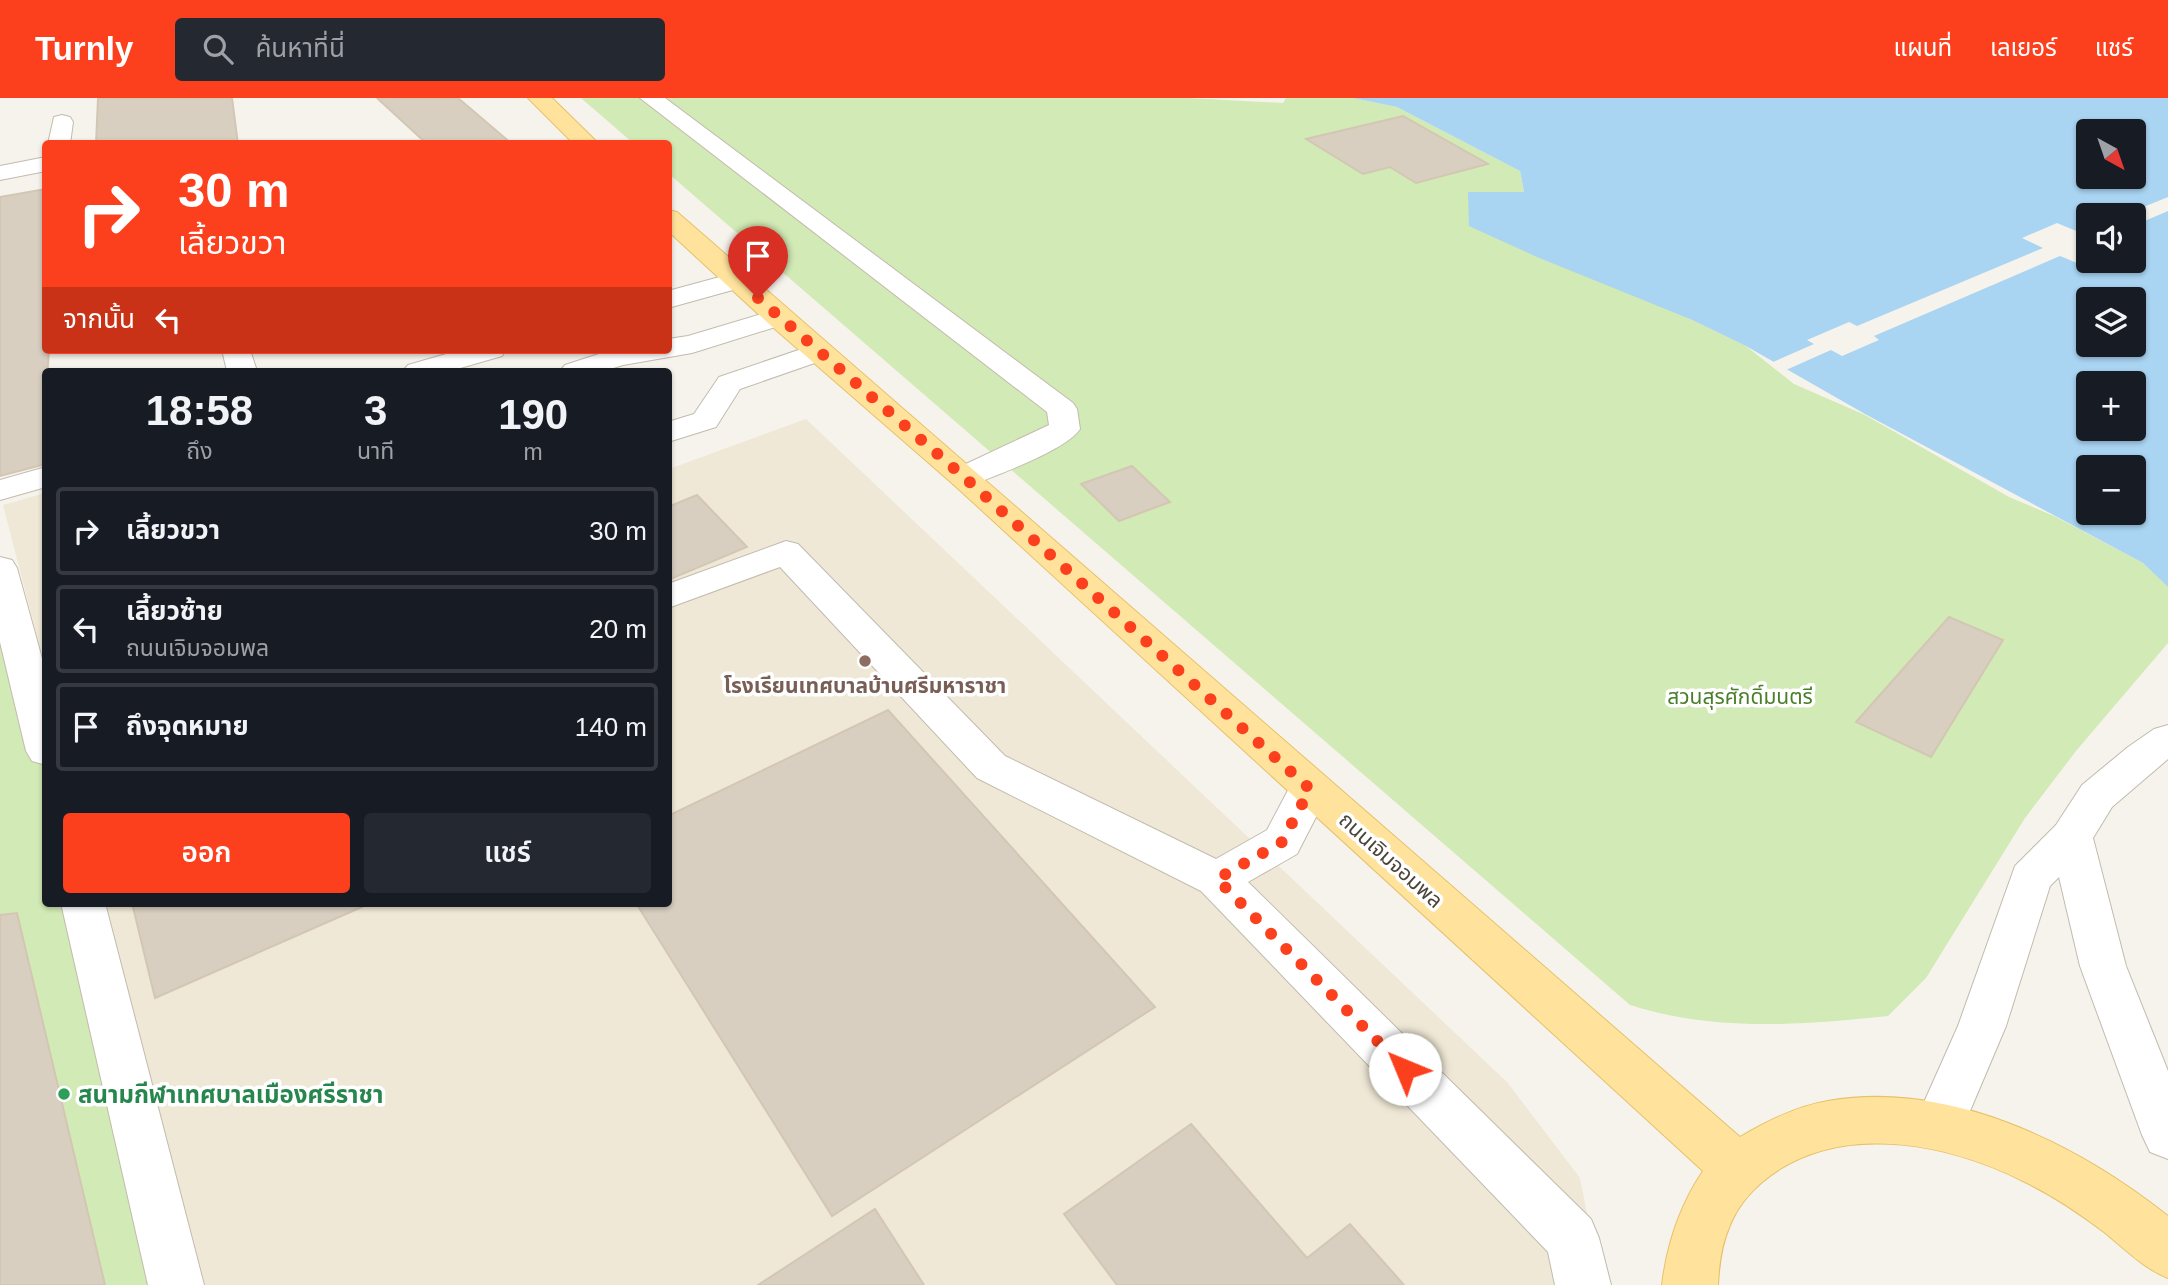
<!DOCTYPE html>
<html lang="th">
<meta charset="utf-8">
<style>
body{margin:0;font-family:Helvetica,"Noto Sans Thai",sans-serif;background:#242831;color:#f1f3f6;height:100vh;display:flex;flex-direction:column;font-size:26px;white-space:nowrap}
*{box-sizing:border-box;margin:0}
p{font-size:23px;color:#9ea1a6}
.icon{flex:none;width:38px;height:38px;fill:none;stroke:currentColor;stroke-width:2;stroke-linecap:round;stroke-linejoin:round}
.map{position:relative;flex:1;overflow:hidden}
.side{position:absolute;left:42px;top:270px;width:630px;height:539px;display:flex;flex-direction:column;background:#171b24;border-radius:7px;box-shadow:0 2px 5px #0004}
.side>*{flex:none}
.top-card{position:absolute;left:42px;top:42px;width:630px;height:214px;border-radius:7px;box-shadow:0 2px 5px #0004;background:#fc3f1d;color:#fff;overflow:hidden}
.needle{width:46px;rotate:140deg}
.controls{position:absolute;left:2076px;top:21px;display:grid;gap:14px}
.controls a{display:grid;place-items:center;width:70px;height:70px;border-radius:7px;background:#171b24;box-shadow:0 2px 5px #0004;font-size:35px}
.pin{position:absolute;display:grid;place-items:center;width:60px;height:60px;color:#fff;margin:-72px -30px;border-radius:50% 50% 50% 0;rotate:-45deg;box-shadow:0 0 7px #0007}
.pin .icon{rotate:45deg}
.me{position:absolute;width:77px;margin:-38px;rotate:315deg;stroke-linejoin:round;filter:drop-shadow(0 0 5px #0008)}
.turn{display:flex;align-items:center;gap:24px;height:147px;padding:0 21px;font-size:32px}
.turn .icon{width:91px;height:91px;stroke-width:2.5}
.turn b{display:block;font-size:49px;line-height:60px}
.then{display:flex;align-items:center;height:66px;padding:0 21px;background:#0003;gap:14px;font-size:26px}
.eta{display:flex;justify-content:space-evenly;align-items:center;height:119px;text-align:center}
.eta b{font-size:42px;font-weight:600;line-height:49px}
.button{display:flex;gap:14px;margin-top:auto;padding:14px 21px}
.button a{flex:1;height:80px;border-radius:7px;background:#fc3f1d;color:#fff;font-size:28px;font-weight:600;line-height:80px;text-align:center}
.button a+a{background:#242831;color:#f1f3f6}
ul{padding:0;list-style:none}
li{display:flex;align-items:center;gap:21px;height:88px;margin:0 14px 10px;padding:0 7px;border:4px solid #363941;border-radius:7px}
li div{flex:1}
li b{display:block;font-size:26px}
li em{font-style:normal}
header{display:flex;align-items:center;gap:42px;box-sizing:border-box;height:98px;padding:0 35px;background:#fc3f1d;color:#fff}
header strong{font-size:33px}
nav{display:flex;gap:38px;margin-inline-start:auto;font-size:24px}
.search{width:490px;height:63px;background:#242831;display:flex;align-items:center;gap:18px;box-sizing:border-box;padding:0 24px;border-radius:7px;color:#9ea1a6;font-size:26px}
.map>svg:first-child{display:block}
.education{fill:#efe8d6}
.green{fill:#d2eab5}
.water{fill:#a9d4f2;fill-rule:evenodd}
.pier{fill:#f6f3ec}
.building{fill:#d8cfc1;stroke:#d3c7b4;stroke-width:2}
.lines{fill:none;stroke-linecap:round;stroke-linejoin:round}
.minor-casing{stroke:#c2bbae;stroke-width:2}
.major-casing{stroke:#e6c16a;stroke-width:2}
.minor{fill:#fff;fill-rule:evenodd}
.major{fill:#ffe39c;fill-rule:evenodd}
.route{stroke:#fc3f1d;stroke-width:12;stroke-dasharray:0 21.6}
.education-dot{fill:#8d6e63;stroke:#fff;stroke-width:2.5}
.leisure-dot{fill:#2e9e5b;stroke:#fff;stroke-width:2.5}
.labels{text-anchor:middle;dominant-baseline:central;stroke-width:7;stroke-linejoin:round;paint-order:stroke}
.education-label{font-size:21px;font-weight:bold;fill:#785e54;stroke:#fff}
.park-label{font-size:21px;fill:#4a7f2a;stroke:#fff}
.street-label{font-size:21px;fill:#4b4439;stroke:#fff}
.near-leisure-label{font-size:24px;font-weight:bold;fill:#27864d;stroke:#fff;text-anchor:start}
</style>
<header>
<strong>Turnly</strong>
<div class="search"><svg class="icon" aria-label="search" viewBox="0 0 24 24"><circle cx="10" cy="10" r="6"/><path d="M15 15l6 6"/></svg>ค้นหาที่นี่</div>
<nav><a>แผนที่</a><a>เลเยอร์</a><a>แชร์</a></nav>
</header>
<div class="map">
<svg width="2168" height="1187" viewBox="0 0 2168 1187">
<rect width="100%" height="100%" fill="#f6f3ec"/>
<g class="education">
<path d="M806,321L1507,984L1580,1080L1601,1187H200L106,805H668L669,371Z"/>
<path d="M45,395H46L45,569L3,407Z"/>
</g>
<g class="green">
<path d="M581,0H1188L1283,5L1286,0H1353L1397,9L1520,73L1524,94H1468L1690,221L1746,248L1794,286L1865,317L2009,399L2054,418L2143,465L2168,489V545L2076,653L2025,720L1926,880L1888,918C1801,927 1714,934 1630,907L669,76L668,46L633,45Z"/>
<path d="M0,471L45,657L46,805H82L175,1187H0Z"/>
</g>
<path class="water" d="M1353,0H2168V489L2143,465L1865,316L1746,248L1690,221L1537,159L1469,128L1468,94H1524L1520,73L1397,9ZM2088,33H2133V79H2088ZM2088,117H2133V163H2088ZM2088,201H2133V247H2088ZM2088,285H2133V331H2088ZM2088,369H2133V415H2088Z"/>
<g class="pier">
<path d="M2168,99V113L2133,128V117H2124Z"/>
<path d="M2057,125L2081,135L2088,132V163H2101L2087,169L2060,158L1874,238L1879,242L1842,258L1831,252L1786,272L1773,264L1814,246L1807,242L1849,224L1857,228L2043,150L2022,140Z"/>
</g>
<g class="building">
<path d="M98,0H232L238,46H96Z"/>
<path d="M377,0H458L512,46H427Z"/>
<path d="M1403,18L1488,66L1416,85L1390,69L1363,76L1306,41Z"/>
<path d="M46,91V252H49L44,324L46,366L0,378V99Z"/>
<path d="M1132,368L1170,404L1119,423L1081,386Z"/>
<path d="M697,397L747,449L668,482V409Z"/>
<path d="M1949,519L2003,542L1931,659L1856,624Z"/>
<path d="M888,612L1155,909L832,1118L636,805H668V718Z"/>
<path d="M132,805H371L155,900Z"/>
<path d="M17,815L105,1187H0V817Z"/>
<path d="M1191,1026L1307,1160L1350,1126L1404,1187H1117L1064,1116Z"/>
<path d="M875,1111L924,1187H758Z"/>
</g>
<g class="lines">
<g class="minor-casing">
<g id="minor">
<path d="M640,0H665L1073,305L1077,311L1080,331C1066,352 1001,375 975,386L964,389L953,386L948,379L953,372L1049,327L1047,314Z"/>
<path d="M62,17L70,19L73,24L70,46H48L54,19Z"/>
<path d="M46,59V73L0,82V68Z"/>
<path d="M738,174L747,176L751,182L747,188L668,210V193Z"/>
<path d="M778,211L788,213L792,219L788,225L692,255L623,267L604,273H560L565,267L611,252H668V241L688,238Z"/>
<path d="M819,245L829,248L833,254L829,260L740,291L716,329L668,344V324L694,316L719,279Z"/>
<path d="M222,252H250L257,273H227Z"/>
<path d="M460,252H506L502,258L450,273H403L408,267Z"/>
<path d="M46,369V389L0,402V382Z"/>
<path d="M786,443L798,446L1005,658L1216,761L1267,732L1295,679L1310,675L1325,679L1331,690L1297,756L1248,784L1591,1121L1599,1140L1611,1187H1555L1548,1154L1201,793L977,680L780,469L668,510V486Z"/>
<path d="M0,459L12,462L17,470L46,575V667L32,663L26,653L0,544Z"/>
<path d="M2168,627V661L2112,709L2093,740L2126,868L2168,973V1061L2150,1054L2142,1037L2080,868L2059,779L2050,788L2006,928L1956,1046L1938,1052L1920,1046L1913,1029L1958,928L2015,768L2056,727L2082,687L2128,649L2154,631Z"/>
<path d="M61,805H105L204,1187H148Z"/>
</g>
</g>
<g class="major-casing">
<g id="major">
<path d="M528,0H552L599,46H574Z"/>
<path d="M668,112L677,114L1740,1039C1767,1023 1797,1008 1828,1003C1949,982 2076,1045 2168,1118V1180C2143,1170 2125,1151 2104,1134C2079,1115 2052,1097 2023,1083C1951,1047 1852,1026 1780,1071C1758,1085 1738,1105 1729,1130C1721,1148 1719,1168 1718,1187H1662C1667,1146 1680,1107 1703,1073L953,386L768,225L668,133Z"/>
</g>
</g>
<use href="#minor" class="minor"/>
<use href="#major" class="major"/>
</g>
<g class="lines">
<path class="route" d="M758,200L964,379L1310,691L1282,744L1217,781L1405,971"/>
</g>
<circle class="education-dot" cx="865" cy="563" r="7"/>
<circle class="leisure-dot" cx="64" cy="996" r="7"/>
<g class="labels">
<g class="education-label">
<text x="865" y="587">โรงเรียนเทศบาลบ้านศรีมหาราชา</text>
</g>
<g class="park-label">
<text x="1740" y="598">สวนสุรศักดิ์มนตรี</text>
</g>
<g class="street-label">
<text transform="translate(1391 762) rotate(42)">ถนนเจิมจอมพล</text>
</g>
<g class="near-leisure-label">
<text x="78" y="996">สนามกีฬาเทศบาลเมืองศรีราชา</text>
</g>
</g>
</svg>
<div class="controls">
<a><svg class="needle" viewBox="-14 -14 28 28"><path d="M0-13l5 13h-10z" fill="#e53935"/><path d="M0 13l5-13h-10z" fill="#9ea1a6"/></svg></a>
<a><svg class="icon" aria-label="sound" viewBox="0 0 24 24"><path d="M4 9h4l5-4v14l-5-4H4zM17 9q2 3 0 6"/></svg></a>
<a><svg class="icon" aria-label="layers" viewBox="0 0 24 24"><path d="M12 4l9 5-9 5-9-5zM3 14l9 5 9-5"/></svg></a>
<a>+</a>
<a>−</a>
</div>
<div class="pin" style="left:758px;top:200px;background:#d93025"><svg class="icon" aria-label="arrive" viewBox="0 0 24 24"><path d="M6 21V4h12l-3 4 3 4H6"/></svg></div>
<svg class="me" style="left:1405px;top:971px" viewBox="-20 -20 40 40"><circle r="19" fill="#fff"/><path d="M0-13L10 11 0 6-10 11z" fill="#fc3f1d"/></svg>
<div class="top-card">
<div class="turn"><svg class="icon" aria-label="right" viewBox="0 0 24 24"><path d="M7 20v-9h11M14 6l5 5-5 5"/></svg><div><b>30 m</b>เลี้ยวขวา</div></div>
<div class="then">จากนั้น<svg class="icon" aria-label="left" viewBox="0 0 24 24"><path d="M17 20v-9H6M10 6l-5 5 5 5"/></svg></div>
</div>
<section class="side">
<div class="eta">
<div><b>18:58</b><p>ถึง</p></div>
<div><b>3</b><p>นาที</p></div>
<div><b>190</b><p>m</p></div>
</div>
<ul>
<li><svg class="icon" aria-label="right" viewBox="0 0 24 24"><path d="M7 20v-9h11M14 6l5 5-5 5"/></svg><div><b>เลี้ยวขวา</b></div><em>30 m</em></li>
<li><svg class="icon" aria-label="left" viewBox="0 0 24 24"><path d="M17 20v-9H6M10 6l-5 5 5 5"/></svg><div><b>เลี้ยวซ้าย</b><p>ถนนเจิมจอมพล</p></div><em>20 m</em></li>
<li><svg class="icon" aria-label="arrive" viewBox="0 0 24 24"><path d="M6 21V4h12l-3 4 3 4H6"/></svg><div><b>ถึงจุดหมาย</b></div><em>140 m</em></li>
</ul>
<div class="button"><a>ออก</a><a>แชร์</a></div>
</section>
</div>
